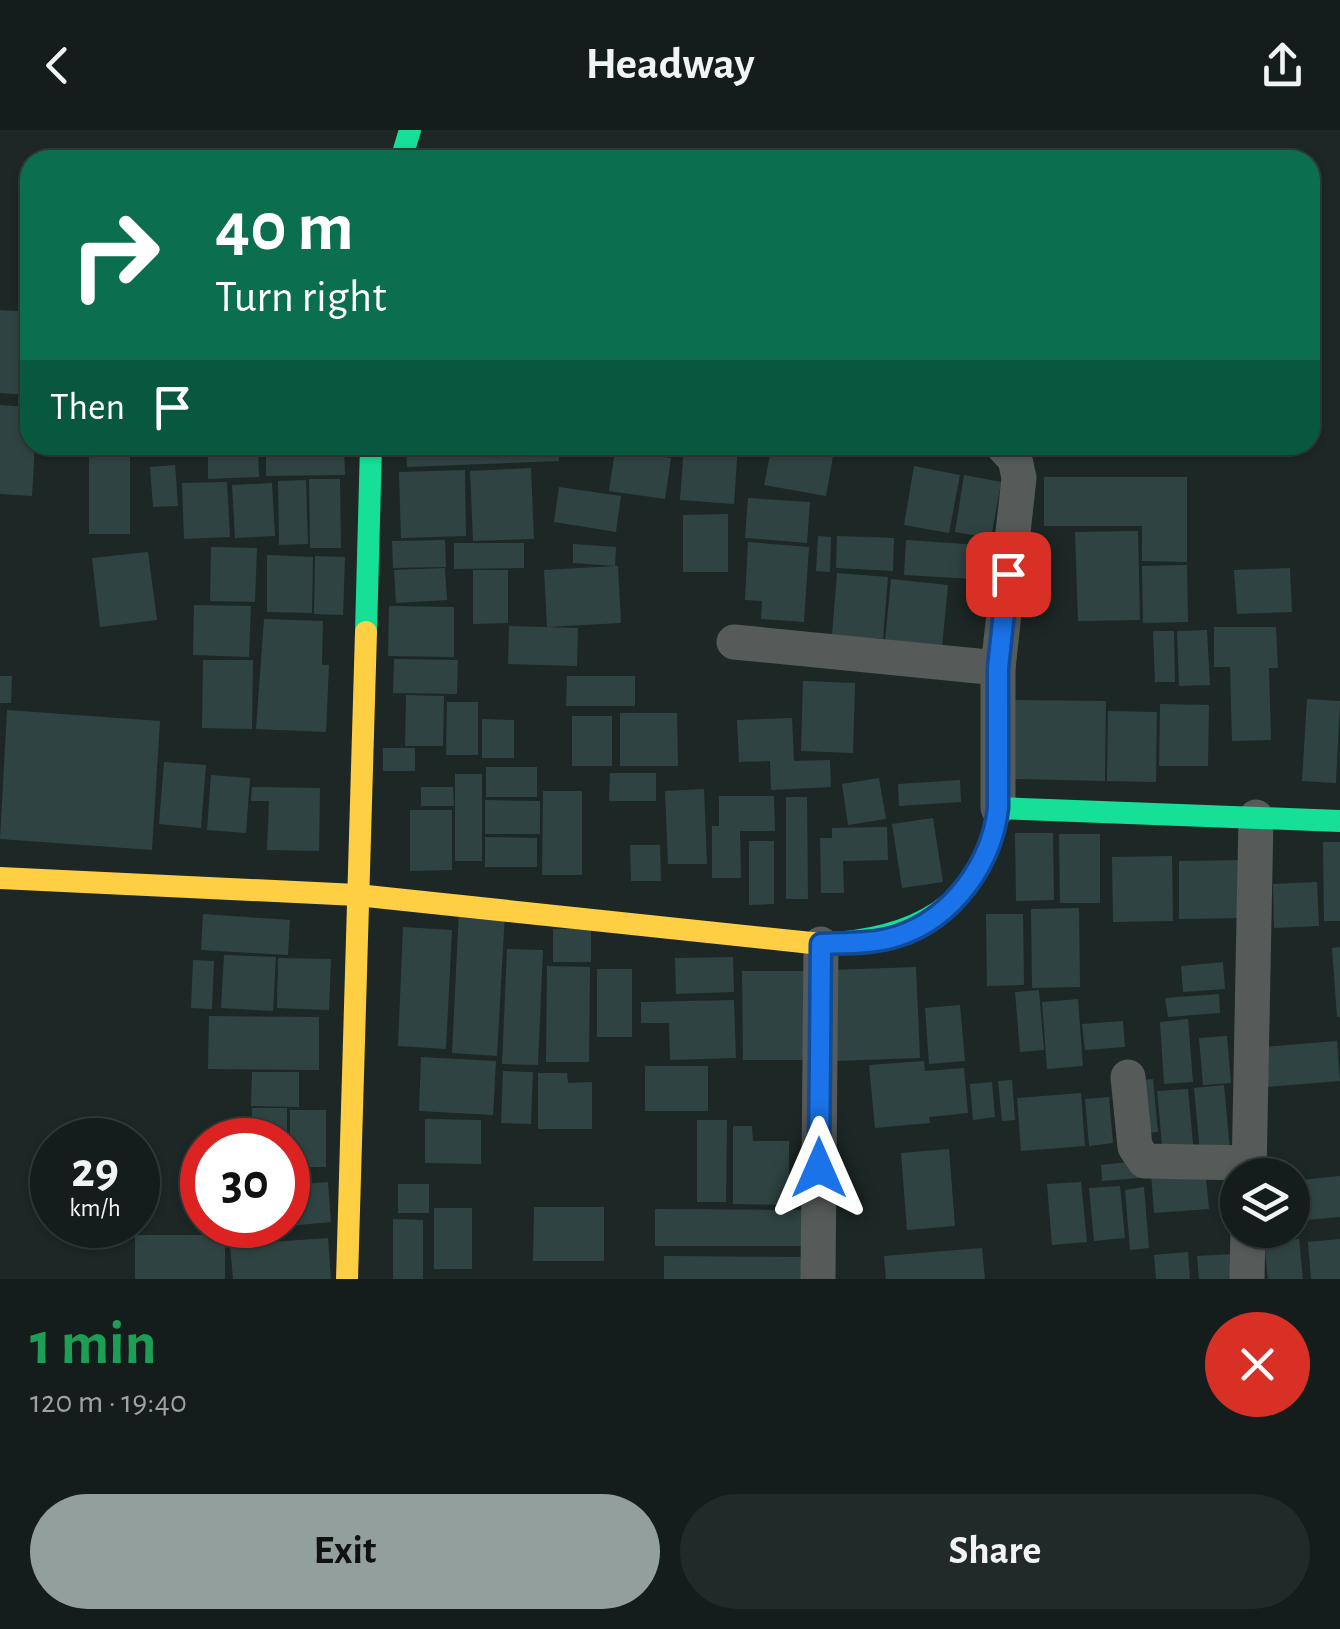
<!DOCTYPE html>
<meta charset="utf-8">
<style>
body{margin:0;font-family:"Alegreya Sans",sans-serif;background:#222a29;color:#f1f3f6;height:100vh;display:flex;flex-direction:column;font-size:38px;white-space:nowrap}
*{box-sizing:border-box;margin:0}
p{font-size:32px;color:#9da2a3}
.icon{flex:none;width:55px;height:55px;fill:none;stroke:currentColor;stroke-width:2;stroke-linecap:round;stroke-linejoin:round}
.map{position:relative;height:1149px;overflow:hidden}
.drawer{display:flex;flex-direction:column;background:#151d1c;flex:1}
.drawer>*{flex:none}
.top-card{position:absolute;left:20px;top:20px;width:1300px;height:305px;border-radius:30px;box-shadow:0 2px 8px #0004,0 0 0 2px #343b3b;background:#0b6e4f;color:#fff;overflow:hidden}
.controls{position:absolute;left:1220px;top:1028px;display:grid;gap:20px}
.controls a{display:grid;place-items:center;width:90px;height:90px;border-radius:50%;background:#151d1c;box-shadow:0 2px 8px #0004,0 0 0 2px #343b3b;font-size:50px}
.speed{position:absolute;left:30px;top:988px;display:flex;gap:20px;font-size:50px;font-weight:700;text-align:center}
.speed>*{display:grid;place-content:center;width:130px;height:130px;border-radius:50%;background:#151d1c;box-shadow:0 2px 8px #0004,0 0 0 2px #343b3b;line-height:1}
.speed small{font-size:25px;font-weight:400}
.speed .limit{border:15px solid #d22;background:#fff;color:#111}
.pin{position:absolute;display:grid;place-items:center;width:85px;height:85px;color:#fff;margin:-42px;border-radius:20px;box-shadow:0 5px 15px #0006}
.me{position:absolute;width:110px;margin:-55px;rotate:0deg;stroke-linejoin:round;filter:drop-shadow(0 0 8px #0008)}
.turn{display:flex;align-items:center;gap:35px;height:210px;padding:0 30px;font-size:45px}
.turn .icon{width:130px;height:130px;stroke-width:2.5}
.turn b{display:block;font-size:70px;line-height:85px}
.then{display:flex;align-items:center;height:95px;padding:0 30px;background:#0003;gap:20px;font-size:38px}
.round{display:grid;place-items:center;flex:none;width:105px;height:105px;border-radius:52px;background:#222a29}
.overview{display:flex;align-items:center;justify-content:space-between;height:170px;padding:0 30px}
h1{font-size:60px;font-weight:600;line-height:75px;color:#1e9e55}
.primary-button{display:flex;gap:20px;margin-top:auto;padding:20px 30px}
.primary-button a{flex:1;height:115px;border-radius:60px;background:#939f9d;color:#111;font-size:40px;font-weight:600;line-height:115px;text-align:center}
.primary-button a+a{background:#222a29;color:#f1f3f6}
header{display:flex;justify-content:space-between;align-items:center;height:130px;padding:0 30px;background:#151d1c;font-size:45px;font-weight:600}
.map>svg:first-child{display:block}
.building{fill:#2f4442}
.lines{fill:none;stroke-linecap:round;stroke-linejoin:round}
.street{stroke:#565b5a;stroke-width:35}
.fast{stroke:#16e098;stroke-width:22}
.slow{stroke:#ffcf43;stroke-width:22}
.route-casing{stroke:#114b97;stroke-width:25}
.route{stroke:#1a73e8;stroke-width:18}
</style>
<header><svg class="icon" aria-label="back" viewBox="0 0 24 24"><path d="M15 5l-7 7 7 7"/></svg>Headway<svg class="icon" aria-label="share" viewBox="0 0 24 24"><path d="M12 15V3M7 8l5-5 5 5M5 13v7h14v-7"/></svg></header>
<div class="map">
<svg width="1340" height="1149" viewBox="0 0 1340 1149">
<rect width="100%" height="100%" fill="#1c2726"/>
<g class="building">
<path d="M0,180L30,182V265L0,263Z"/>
<path d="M0,275L30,277V315H35L32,366L0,364Z"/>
<path d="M208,315H258L259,347L208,349Z"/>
<path d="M266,315H344L345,345L266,346Z"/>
<path d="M406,315H559V331L407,337Z"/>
<path d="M631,315H675L674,324Z"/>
<path d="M684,315H738L734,374L680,370Z"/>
<path d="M772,315H835L826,366L764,355Z"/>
<path d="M615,320L671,328L665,369L609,361Z"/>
<path d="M130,322V404H89V323Z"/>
<path d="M175,335L178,376L153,377L150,337Z"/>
<path d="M914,336L960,345L949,403L904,395Z"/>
<path d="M531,338L534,409L473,411L470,341Z"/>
<path d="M465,340L466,406L401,408L399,342Z"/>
<path d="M964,345L1001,352L991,408L955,402Z"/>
<path d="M1044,347H1187V432L1142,431V396H1044Z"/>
<path d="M309,349H340L341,418H310Z"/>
<path d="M306,350L308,414L279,415L278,351Z"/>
<path d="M227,352L230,407L184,409L182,353Z"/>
<path d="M272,353L275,406L235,408L232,355Z"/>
<path d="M559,357L621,366L616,402L554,392Z"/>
<path d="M748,368L810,372L807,413L745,408Z"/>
<path d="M728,384V442H683V385Z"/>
<path d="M1138,401L1140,490L1078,491L1075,402Z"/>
<path d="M818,406L831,407L830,442L816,441Z"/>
<path d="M837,406L894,408L893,441L836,438Z"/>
<path d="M445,410L446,437L393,438L392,411Z"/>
<path d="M906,410L995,416L993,450L904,445Z"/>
<path d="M748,412L809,417L804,492L761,489L762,471L745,470Z"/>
<path d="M454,413H524V438L454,439Z"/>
<path d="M573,414L616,417L615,436L573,433Z"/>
<path d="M211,417L257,418L255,472L210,471Z"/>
<path d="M148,422L157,490L100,497L92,428Z"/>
<path d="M267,425L313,427L312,483L267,482Z"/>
<path d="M315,426L345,427L343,485L314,484Z"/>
<path d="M1187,435L1188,492L1143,493L1142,436Z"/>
<path d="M615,436H618L621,493L547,497L544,440Z"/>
<path d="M445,438L447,470L396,473L394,440Z"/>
<path d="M1290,438L1292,482L1237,484L1234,440Z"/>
<path d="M473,440H508V493L473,494Z"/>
<path d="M837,443L888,447L883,509L832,505Z"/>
<path d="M891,449L948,455L942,517L885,511Z"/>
<path d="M194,475L251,476L249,527L193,525Z"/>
<path d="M389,476L454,477V527L388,526Z"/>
<path d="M264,489L323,491L322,535H329L326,602L256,599Z"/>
<path d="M509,496L578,498L577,536L508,534Z"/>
<path d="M1214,497H1276L1278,538H1269L1271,610L1232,611L1230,537H1214Z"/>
<path d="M1207,500L1210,555L1179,556L1177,501Z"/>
<path d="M1153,501H1174L1175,552H1155Z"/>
<path d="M394,529L458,530L457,564L393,563Z"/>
<path d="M203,530H253L252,599L202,598Z"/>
<path d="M0,546H12L11,573H0Z"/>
<path d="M567,546H635V576H566Z"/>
<path d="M803,551L855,553L853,623L801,621Z"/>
<path d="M406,565L444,566L443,616H405Z"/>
<path d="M1307,569L1340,571L1336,653L1302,651Z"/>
<path d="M1013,570L1106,571L1105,651L1012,649Z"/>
<path d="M447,572H478V625H446Z"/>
<path d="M1160,574L1209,575L1208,636H1159Z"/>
<path d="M7,580L160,591L152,720L0,709Z"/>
<path d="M1108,581L1157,582L1156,652L1107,651Z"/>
<path d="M620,583H677L678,636H620Z"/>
<rect x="572" y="586" width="40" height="50"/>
<path d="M792,588L794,631L830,630L831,657L771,660L770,631L739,632L737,590Z"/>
<path d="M482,589L514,590V628H482Z"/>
<rect x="383" y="618" width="32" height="23"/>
<path d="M164,632L206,635L201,698L159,694Z"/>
<rect x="486" y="637" width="51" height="30"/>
<path d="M610,643H656V671H609Z"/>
<rect x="455" y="644" width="27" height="87"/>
<path d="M211,645L250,648L246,703L207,700Z"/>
<path d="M879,648L886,689L848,695L842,654Z"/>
<path d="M960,650L961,672L899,676L898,654Z"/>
<path d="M252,657L320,658L319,721L267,720L269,671H251Z"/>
<path d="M421,657H453L454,676H421Z"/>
<path d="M704,659L707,734H668L665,661Z"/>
<path d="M543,661H582V745H542Z"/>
<path d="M719,666H774L775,701H740L741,748H712V696H719Z"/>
<path d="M786,667H807L808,769H786Z"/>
<path d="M485,670L540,671V704H485Z"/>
<path d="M410,680H452V740L410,741Z"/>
<path d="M933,688L943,752L902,758L892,694Z"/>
<path d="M887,697L888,730L843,731L844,763H821L820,708H832V698Z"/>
<path d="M1015,703H1053L1054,770L1016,771Z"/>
<path d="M1059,704H1100V773H1060Z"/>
<path d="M485,707L537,708V737H485Z"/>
<path d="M749,711H774V774L749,775Z"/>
<path d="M1323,712H1340V791H1324Z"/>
<path d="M630,715H660L661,751H631Z"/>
<path d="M1172,726L1173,791L1113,792L1112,727Z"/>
<path d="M1245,730V788L1179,789V731Z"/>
<path d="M1317,752L1319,796L1274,798L1273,754Z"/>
<path d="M1079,778L1080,857L1032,858L1031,779Z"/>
<path d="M459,780L505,783L497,926L452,923Z"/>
<path d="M203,784L290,790L288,825L201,820Z"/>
<path d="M986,784H1023L1024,855L987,856Z"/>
<path d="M403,797L452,800L446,919L398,916Z"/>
<path d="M591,798V832H553V799Z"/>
<path d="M1340,817V887H1337L1332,818Z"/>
<path d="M507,819L543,820L538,935L502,934Z"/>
<path d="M224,825L276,827L273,881L221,878Z"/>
<path d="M733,827L734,862L676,864L675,828Z"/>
<path d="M278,828L331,829L329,880L277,878Z"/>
<path d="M193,830L214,831L212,879L191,878Z"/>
<path d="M1223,832L1225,859L1183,862L1181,836Z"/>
<path d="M547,836L590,837L589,932H546Z"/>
<path d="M916,837L920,928L835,931L831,840Z"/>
<rect x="597" y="839" width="35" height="68"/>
<path d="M742,841H817V930H743Z"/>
<path d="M1039,860L1044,920L1020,922L1015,862Z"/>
<path d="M1219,864L1220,883L1168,887L1165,868Z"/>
<path d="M1078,869L1083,936L1047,939L1042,872Z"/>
<path d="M734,870L736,928L670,930L669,893H641V872Z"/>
<path d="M960,875L965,931L929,934L925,878Z"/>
<path d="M209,886L319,887V940L208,939Z"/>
<path d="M1188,889L1193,952L1164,954L1160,892Z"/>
<path d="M1123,891L1125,917L1085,920L1082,894Z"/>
<path d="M1227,906L1231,953L1203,955L1199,908Z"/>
<path d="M1337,911L1340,951L1267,957L1264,917Z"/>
<path d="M421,927L496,931L493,985L419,981Z"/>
<path d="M924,931L925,941L964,938L968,983L929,987L930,993L875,998L869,935Z"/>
<rect x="645" y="936" width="63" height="45"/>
<path d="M503,941L533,942L531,994L501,993Z"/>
<path d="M252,942H299V977L251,976Z"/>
<path d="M538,943H567L568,953L592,952V999H538Z"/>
<path d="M1153,949L1158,1002L1135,1004L1130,951Z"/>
<path d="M1012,950L1015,990L1002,991L998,951Z"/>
<path d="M992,952L995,987L973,990L970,954Z"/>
<path d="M1224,955L1230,1020L1200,1023L1194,958Z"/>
<path d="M1188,959L1194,1024L1163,1026L1157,961Z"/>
<path d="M1081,963L1085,1016L1021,1021L1017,968Z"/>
<path d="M1109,967L1113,1013L1089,1016L1085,969Z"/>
<rect x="252" y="978" width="35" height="32"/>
<rect x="290" y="980" width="36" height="57"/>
<path d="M425,989L481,990V1034L425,1033Z"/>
<path d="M697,990H727L726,1072H697Z"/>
<path d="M733,996H752L753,1011H789V1075L733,1074Z"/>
<path d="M949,1019L955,1096L907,1100L901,1023Z"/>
<path d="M1138,1031L1139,1048L1102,1051L1101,1035Z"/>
<path d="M1205,1039L1209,1079L1154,1083L1151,1043Z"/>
<path d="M1340,1046V1087L1294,1091L1292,1051Z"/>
<path d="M328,1052L331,1092L288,1096V1055Z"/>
<path d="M1081,1052L1087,1112L1052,1115L1047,1054Z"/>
<rect x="398" y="1054" width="31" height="29"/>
<path d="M1120,1056L1125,1108L1094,1111L1089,1058Z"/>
<path d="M202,1057V1093L192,1094L189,1058Z"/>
<path d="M1144,1057L1149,1118L1130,1120L1125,1060Z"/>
<path d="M534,1077H604V1131H533Z"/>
<rect x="434" y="1078" width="38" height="61"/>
<path d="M655,1079L806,1080V1116H655Z"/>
<path d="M393,1089L423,1090V1149H393Z"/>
<rect x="135" y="1105" width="90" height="44"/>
<path d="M328,1108L331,1149H233L230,1115Z"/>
<path d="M1299,1109L1303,1149H1268L1264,1112Z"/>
<path d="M1340,1109V1149H1311L1308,1112Z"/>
<path d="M982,1118L985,1149H886L884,1126Z"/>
<path d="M1188,1122L1190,1149H1156L1154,1125Z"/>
<path d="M1232,1124L1234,1149H1199L1197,1126Z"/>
<path d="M664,1126L801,1127V1149H664Z"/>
</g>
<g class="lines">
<g class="street">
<path d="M734,512L998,538"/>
<path d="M998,678V538L1019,348L1015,329L1002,315"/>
<path d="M1128,947L1135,1017L1145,1031L1249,1033"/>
<path d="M1249,1045L1256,687"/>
<path d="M818,1149L821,814"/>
<path d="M1247,1149L1248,1100"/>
</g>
<g class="fast">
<path d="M401,30L410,0"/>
<path d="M366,502L371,315"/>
<path d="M821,814C911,810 985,778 998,678L1340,691"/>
</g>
<g class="slow">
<path d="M0,748L357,765L821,814"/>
<path d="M347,1149L366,502"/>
</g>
</g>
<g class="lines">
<g class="route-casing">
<path id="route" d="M819,1038L821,814C846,813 874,814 898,806C953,788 992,733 998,678V538L1008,444"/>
</g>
<use href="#route" class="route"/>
</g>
</svg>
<div class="controls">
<a><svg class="icon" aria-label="layers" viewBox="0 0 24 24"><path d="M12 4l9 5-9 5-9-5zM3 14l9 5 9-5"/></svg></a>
</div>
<div class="speed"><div>29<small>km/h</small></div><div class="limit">30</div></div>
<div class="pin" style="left:1008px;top:444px;background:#d93025"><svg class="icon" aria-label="arrive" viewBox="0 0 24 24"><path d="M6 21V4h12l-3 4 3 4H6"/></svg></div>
<svg class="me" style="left:819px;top:1038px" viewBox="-20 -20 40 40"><path d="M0-17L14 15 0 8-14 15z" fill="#1a73e8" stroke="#fff" stroke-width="4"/></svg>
<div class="top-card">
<div class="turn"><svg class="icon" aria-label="right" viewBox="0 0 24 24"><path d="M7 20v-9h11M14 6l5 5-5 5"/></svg><div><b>40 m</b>Turn right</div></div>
<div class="then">Then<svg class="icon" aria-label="arrive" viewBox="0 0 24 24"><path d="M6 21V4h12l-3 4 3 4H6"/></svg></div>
</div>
</div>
<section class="drawer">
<div class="overview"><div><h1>1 min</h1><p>120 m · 19:40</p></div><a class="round" style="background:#d93025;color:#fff"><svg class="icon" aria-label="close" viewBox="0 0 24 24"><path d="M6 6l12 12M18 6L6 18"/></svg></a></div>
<div class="primary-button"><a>Exit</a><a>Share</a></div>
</section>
